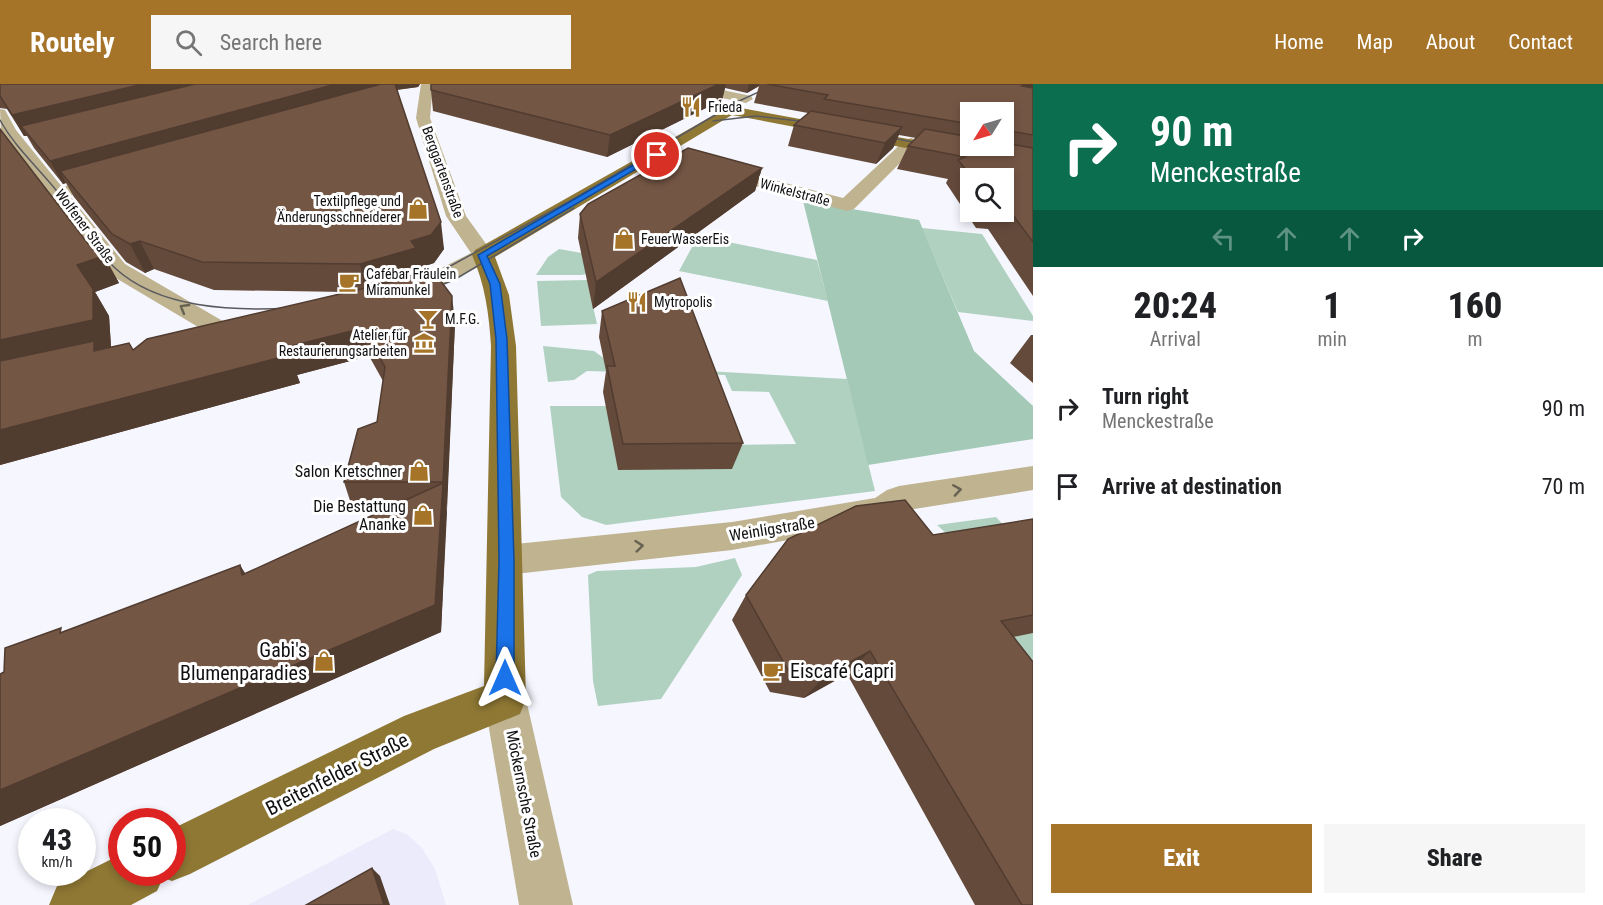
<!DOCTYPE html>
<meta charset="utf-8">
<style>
body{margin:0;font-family:"Roboto Condensed",sans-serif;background:#f6f6f6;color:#202124;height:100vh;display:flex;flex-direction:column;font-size:22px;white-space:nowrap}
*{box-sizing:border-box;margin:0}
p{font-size:20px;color:#757577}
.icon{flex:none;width:33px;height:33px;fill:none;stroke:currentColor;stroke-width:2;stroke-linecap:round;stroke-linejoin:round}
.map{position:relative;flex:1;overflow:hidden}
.panel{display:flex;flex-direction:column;background:#fff;width:570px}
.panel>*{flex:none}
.guide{background:#0b6e4f;color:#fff;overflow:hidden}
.needle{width:39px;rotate:233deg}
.tools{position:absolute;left:960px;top:18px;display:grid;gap:12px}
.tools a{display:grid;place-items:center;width:54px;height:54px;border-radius:0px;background:#fff;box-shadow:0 3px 9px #0003;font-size:30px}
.speed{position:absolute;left:18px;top:724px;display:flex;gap:12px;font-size:30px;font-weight:700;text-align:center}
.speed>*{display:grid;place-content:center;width:78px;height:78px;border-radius:50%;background:#fff;box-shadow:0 3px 9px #0003;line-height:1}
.speed small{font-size:15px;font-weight:400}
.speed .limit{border:9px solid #d22;background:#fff;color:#111}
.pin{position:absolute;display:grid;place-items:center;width:51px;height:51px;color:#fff;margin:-26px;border:3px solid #fff;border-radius:50%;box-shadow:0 2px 6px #0007}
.me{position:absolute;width:66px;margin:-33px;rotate:0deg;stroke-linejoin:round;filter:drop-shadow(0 0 4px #0008)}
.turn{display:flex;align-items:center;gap:21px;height:126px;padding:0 18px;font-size:27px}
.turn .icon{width:78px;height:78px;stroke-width:2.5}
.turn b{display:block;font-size:42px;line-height:51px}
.lanes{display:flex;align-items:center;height:57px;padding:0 18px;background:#0003;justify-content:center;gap:30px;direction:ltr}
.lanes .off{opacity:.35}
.eta{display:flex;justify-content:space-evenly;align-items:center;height:102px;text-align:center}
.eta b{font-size:36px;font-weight:800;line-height:42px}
.action{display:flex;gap:12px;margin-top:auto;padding:12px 18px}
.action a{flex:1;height:69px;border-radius:0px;background:#a57429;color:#fff;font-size:24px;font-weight:800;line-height:69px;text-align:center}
.action a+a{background:#f6f6f6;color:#202124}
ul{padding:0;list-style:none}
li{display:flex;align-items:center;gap:18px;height:78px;padding:0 18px}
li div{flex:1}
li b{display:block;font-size:22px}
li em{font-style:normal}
header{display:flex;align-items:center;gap:36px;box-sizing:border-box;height:84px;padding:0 30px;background:#a57429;color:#fff}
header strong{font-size:28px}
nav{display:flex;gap:33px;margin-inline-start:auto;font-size:21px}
.search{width:420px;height:54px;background:#f6f6f6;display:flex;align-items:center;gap:15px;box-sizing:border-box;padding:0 21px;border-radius:0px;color:#757577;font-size:22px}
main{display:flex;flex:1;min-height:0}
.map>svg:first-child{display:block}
.built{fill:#ebebfb}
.green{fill:#b0d1c0}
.forest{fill:#a4c9b7}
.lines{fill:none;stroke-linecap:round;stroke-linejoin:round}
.minor{fill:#bfb390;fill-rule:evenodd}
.major{fill:#8f7834;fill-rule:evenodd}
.tram{stroke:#5a5a5f;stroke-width:1.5}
.wall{fill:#644a3b;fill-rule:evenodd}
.shaded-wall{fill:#513c30}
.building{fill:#745645;stroke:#513c30;stroke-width:1.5}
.oneway{stroke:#686252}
.route{fill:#1a73e8;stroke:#114b97;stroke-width:1.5}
.labels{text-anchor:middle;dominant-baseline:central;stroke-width:6;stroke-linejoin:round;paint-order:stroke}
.far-poi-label{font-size:14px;fill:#101013;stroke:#fff;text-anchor:start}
.far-street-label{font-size:14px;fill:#101013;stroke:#fff}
.poi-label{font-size:16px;fill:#101013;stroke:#fff;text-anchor:end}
.street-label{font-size:16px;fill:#101013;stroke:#fff}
.near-poi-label{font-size:20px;fill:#101013;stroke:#fff;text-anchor:end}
.near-street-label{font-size:20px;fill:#101013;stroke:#fff}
</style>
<header>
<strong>Routely</strong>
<div class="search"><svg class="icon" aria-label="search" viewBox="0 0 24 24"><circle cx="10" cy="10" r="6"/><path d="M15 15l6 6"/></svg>Search here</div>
<nav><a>Home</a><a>Map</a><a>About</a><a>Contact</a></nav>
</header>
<main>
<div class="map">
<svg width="1033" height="821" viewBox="0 0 1033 821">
<rect width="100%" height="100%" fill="#f5f6fe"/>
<path class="built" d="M393,745L408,751L422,764L435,785L446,821H248Z"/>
<g class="green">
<path d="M922,144L982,150L1033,232V237L958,228Z"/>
<path d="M698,152L817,176L828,217L679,187Z"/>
<path d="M559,165L649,181L619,182L582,191H536L548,173Z"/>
<path d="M587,196L597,240L541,242L537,197Z"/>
<path d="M543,262L594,267L615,282L847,295L875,407L606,441L582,433L561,413L550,322H606L724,361L796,360L769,308L732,307L725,291L587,287L574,296L548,298Z"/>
<path d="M996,433L1020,459L1033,533V599L994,549L996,494L937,441Z"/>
<path d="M735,474L742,491L661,615L598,622L593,597L588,491L597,487L696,483Z"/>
</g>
<path class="forest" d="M803,117L919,136L974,267L1033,322V355L868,381Z"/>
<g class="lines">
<g class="minor">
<path d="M421,0H433L430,34L466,132L494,171L491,176L446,200L396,216L388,214L384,209L388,204L430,190L471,169L446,132L416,34Z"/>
<path d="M669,0H694L751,12L753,15L746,19L675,4Z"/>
<path d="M0,25L5,26L16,46L62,103L113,89L119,90L122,94L119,98L70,112L125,180L233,243L237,248L233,253L224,256L215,253L109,190L1,47Z"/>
<path d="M911,54L917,56L919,59L917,62L854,125L847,127L651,74L649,71L657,66L843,114L905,56Z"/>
<path d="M1033,382V406L908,426L895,435L883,439L732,466L506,491L493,487L488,476L493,465L506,461L732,438L875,414L887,406L899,402Z"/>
<path d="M505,594L520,600L526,615L573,821H519L484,615L490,600Z"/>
</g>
<path class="major" d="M730,22L1033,78V88L732,31L495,173L509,211L516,262L526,615L520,630L434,665L190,790L172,797L163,794L157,807L131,821H49L57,802L122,770V789H172V745L404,632L484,602L491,262C489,230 485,200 472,171L475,166Z"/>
<g class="tram">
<path d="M0,36C16,65 40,85 60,111C79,134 93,164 115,184C159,225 234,227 290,224"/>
<path d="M713,37L756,32L817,39"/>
<path d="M881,52L929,61"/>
<path d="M419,196L432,192L577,113L737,18L776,0"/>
<path d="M428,206L454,196L574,124"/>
</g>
</g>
<g class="wall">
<path d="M0,0H420L418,3L397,6L444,165L434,179L419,184L420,191L455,239L441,548L0,742V590L4,588L64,547L245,490L384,426H353L344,398L377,338L383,297L369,272L297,291L300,299L0,381V45L92,165L104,172L119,199L95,208L109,232L111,263L133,266L345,208L214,206L154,185L145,189L126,178L74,113L66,99L63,100L34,64L27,52H24L7,25L0,24Z"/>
<path d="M431,0H1033V212L988,145L976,144L946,99L948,95L897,85L908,62L916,54L899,51L893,64L876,80L788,62L794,41L808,29L754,19L759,2L747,9L725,4L722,16L607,73L433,27L431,6ZM970,28H1004V62H970ZM970,94H1004V128H970Z"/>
<path d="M762,84L755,107L593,225L578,154L580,130Z"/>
<path d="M602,227L743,359L732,385L618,386L603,308L606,287L599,253Z"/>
<path d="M1031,251H1033V299L1010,279Z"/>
<path d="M1033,435V549L1013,553L1033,821H975L847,590L804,614L770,608L732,536L746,511Z"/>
</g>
<g class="shaded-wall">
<path d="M143,0H230L21,42L27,52H24L12,31Z"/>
<path d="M336,0H420L418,3L386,7L60,87L66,99L63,100L50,77Z"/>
<path d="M719,0H726L722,16L607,73L610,51Z"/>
<path d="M749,0H759V2L747,9Z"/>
<path d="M1026,0H1033V9L1022,2Z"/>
<path d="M902,43L893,64L876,80L885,59Z"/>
<path d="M762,84L755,107L593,225L596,198Z"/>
<path d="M441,138L444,165L434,179L419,184L420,192L366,209L360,180L411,157Z"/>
<path d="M140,157L154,185L145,189L130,160Z"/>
<path d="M104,172L119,199L95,208L109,232L111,263L0,289V256L77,181Z"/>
<path d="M452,212L455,239L447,426L443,398Z"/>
<path d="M363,244L369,272L297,291L300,299L0,381V346L287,263Z"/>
<path d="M443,399L447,428L441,548L0,742V706Z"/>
<path d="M240,481L257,508L242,491Z"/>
<path d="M870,567L847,590L804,614L825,592Z"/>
<path d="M372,784L380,792L390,821H384Z"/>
</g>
<g class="building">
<path d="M0,0H143L12,31L0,12Z"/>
<path d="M195,0H336L50,77L21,42Z"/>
<path d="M381,0H395L441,138L431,151L411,157L416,164L360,180L202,178L140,157L130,160L112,150L60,87Z"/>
<path d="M431,0H719L610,51L431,6Z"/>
<path d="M767,0H1026L1022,2L1033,4V51L1004,46V28H970V40L824,15L828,11Z"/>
<path d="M811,27L902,43L885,59L794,41Z"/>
<path d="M0,45L92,165L104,172L77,181L93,205V236L0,256Z"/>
<path d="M925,45L970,53V62H1004V59L1033,64V158L1004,119V94H973L958,76L965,73L908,62Z"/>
<path d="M688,64L762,84L596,198L580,130L588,120Z"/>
<path d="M434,188L452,212L443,398H344L358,345L377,338L385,283L363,244L287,263L290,271L0,346V277L94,257V267L129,259L133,266L147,255Z"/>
<path d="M680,194L743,359L623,360L607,282H615L602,227Z"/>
<path d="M443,399L435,521L0,706V590L4,588L5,564L61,544L60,549L240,481L242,491Z"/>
<path d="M905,416L933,451L1033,435V531L1001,537L1033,578V821H1022L870,567L825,592L788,586L746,511L788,455L856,422Z"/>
<path d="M372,784L384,821H306Z"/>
</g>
<defs><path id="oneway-chevron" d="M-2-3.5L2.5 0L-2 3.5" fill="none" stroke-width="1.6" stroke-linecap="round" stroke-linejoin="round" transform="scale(1.5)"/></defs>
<g class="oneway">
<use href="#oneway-chevron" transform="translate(184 224) rotate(-150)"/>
<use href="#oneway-chevron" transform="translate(957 406) rotate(-9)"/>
<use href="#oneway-chevron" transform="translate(639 462) rotate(-6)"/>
</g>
<path class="route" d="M654,69L660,71L487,172L500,200L507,255L514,476V594L511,599L505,602L499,599L496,594L499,476L496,255L490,200L478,171Z"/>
<defs>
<g id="restaurant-bare" transform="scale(1.62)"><path d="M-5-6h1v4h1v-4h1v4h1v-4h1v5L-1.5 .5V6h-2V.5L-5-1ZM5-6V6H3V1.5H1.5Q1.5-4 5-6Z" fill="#a57429" stroke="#fff" stroke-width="2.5" paint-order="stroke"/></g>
<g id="shop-bare" transform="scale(1.62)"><path d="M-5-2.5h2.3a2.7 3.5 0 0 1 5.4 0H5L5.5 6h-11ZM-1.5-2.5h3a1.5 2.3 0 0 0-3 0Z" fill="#a57429" stroke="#fff" stroke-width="2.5" paint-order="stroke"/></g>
<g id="cafe-bare" transform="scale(1.62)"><path d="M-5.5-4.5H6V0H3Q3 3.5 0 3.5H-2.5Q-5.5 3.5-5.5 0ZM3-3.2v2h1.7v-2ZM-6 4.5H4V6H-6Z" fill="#a57429" stroke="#fff" stroke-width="2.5" paint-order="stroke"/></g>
<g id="bar-bare" transform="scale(1.62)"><path d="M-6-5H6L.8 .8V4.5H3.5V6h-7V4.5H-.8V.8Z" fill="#a57429" stroke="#fff" stroke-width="2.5" paint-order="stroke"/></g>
<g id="museum-bare" transform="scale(1.62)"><path d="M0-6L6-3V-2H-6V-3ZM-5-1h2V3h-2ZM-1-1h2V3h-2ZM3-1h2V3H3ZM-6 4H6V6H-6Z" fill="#a57429" stroke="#fff" stroke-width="2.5" paint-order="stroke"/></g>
</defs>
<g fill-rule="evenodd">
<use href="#restaurant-bare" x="691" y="23"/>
<use href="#shop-bare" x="418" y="125"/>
<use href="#shop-bare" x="624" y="155"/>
<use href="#cafe-bare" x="349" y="198"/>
<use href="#restaurant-bare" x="637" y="218"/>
<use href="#bar-bare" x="428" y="235"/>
<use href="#museum-bare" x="424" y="259"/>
<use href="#shop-bare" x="419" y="387"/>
<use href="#shop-bare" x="423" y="431"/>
<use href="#shop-bare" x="324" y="577"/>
<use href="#cafe-bare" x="773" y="587"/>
</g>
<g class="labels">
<g class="far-poi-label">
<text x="708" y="23">Frieda</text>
<text x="401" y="117" text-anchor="end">Textilpflege und<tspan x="401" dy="16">Änderungsschneiderer</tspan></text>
<text x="641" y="155">FeuerWasserEis</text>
<text x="366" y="190">Cafébar Fräulein<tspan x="366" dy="16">Miramunkel</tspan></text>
<text x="654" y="218">Mytropolis</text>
<text x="445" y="235">M.F.G.</text>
<text x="407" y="251" text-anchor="end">Atelier für<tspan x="407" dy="16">Restaurierungsarbeiten</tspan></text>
</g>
<g class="far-street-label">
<text transform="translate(443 88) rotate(70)">Berggartenstraße</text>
<text transform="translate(795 108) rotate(15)">Winkelstraße</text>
<text transform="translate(85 142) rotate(53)">Wolfener Straße</text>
</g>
<g class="poi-label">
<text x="402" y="387">Salon Kretschner</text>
<text x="406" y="422">Die Bestattung<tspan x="406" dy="18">Ananke</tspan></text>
</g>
<g class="street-label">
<text transform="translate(772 445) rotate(-9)">Weinligstraße</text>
<text transform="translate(524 710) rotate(79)">Möckernsche Straße</text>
</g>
<g class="near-poi-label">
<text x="307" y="566">Gabi's<tspan x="307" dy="23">Blumenparadies</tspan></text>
<text x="790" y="587" text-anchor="start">Eiscafé Capri</text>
</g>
<g class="near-street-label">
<text transform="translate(337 690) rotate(-27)">Breitenfelder Straße</text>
</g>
</g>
</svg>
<div class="tools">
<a><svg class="needle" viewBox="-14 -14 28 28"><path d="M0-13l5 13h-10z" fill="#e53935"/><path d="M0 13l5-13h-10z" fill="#757577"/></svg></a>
<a><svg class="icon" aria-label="search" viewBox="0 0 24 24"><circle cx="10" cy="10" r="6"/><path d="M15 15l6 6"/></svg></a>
</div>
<div class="speed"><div>43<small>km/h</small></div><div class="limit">50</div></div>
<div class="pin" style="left:657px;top:71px;background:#d93025"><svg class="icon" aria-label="arrive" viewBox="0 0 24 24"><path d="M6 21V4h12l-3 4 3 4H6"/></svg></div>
<svg class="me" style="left:505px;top:594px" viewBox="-20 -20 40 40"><path d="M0-17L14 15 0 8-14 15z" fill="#1a73e8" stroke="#fff" stroke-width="4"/></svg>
</div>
<section class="panel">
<div class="guide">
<div class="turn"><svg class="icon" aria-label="right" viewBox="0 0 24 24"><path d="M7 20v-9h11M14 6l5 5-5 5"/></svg><div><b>90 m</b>Menckestraße</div></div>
<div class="lanes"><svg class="icon off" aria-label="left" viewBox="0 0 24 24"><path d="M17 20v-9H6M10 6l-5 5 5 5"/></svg><svg class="icon off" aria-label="ahead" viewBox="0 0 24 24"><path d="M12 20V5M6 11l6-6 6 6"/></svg><svg class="icon off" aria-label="ahead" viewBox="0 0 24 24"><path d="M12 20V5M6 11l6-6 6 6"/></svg><svg class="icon" aria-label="right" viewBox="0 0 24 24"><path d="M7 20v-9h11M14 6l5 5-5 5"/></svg></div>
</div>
<div class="eta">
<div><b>20:24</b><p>Arrival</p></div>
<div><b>1</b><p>min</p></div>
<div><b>160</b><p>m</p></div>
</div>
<ul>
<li><svg class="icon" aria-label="right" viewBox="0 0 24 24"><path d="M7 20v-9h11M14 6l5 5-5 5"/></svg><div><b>Turn right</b><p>Menckestraße</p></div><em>90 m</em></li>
<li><svg class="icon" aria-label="arrive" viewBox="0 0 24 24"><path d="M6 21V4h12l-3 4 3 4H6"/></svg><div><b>Arrive at destination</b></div><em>70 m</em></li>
</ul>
<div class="action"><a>Exit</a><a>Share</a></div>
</section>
</main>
